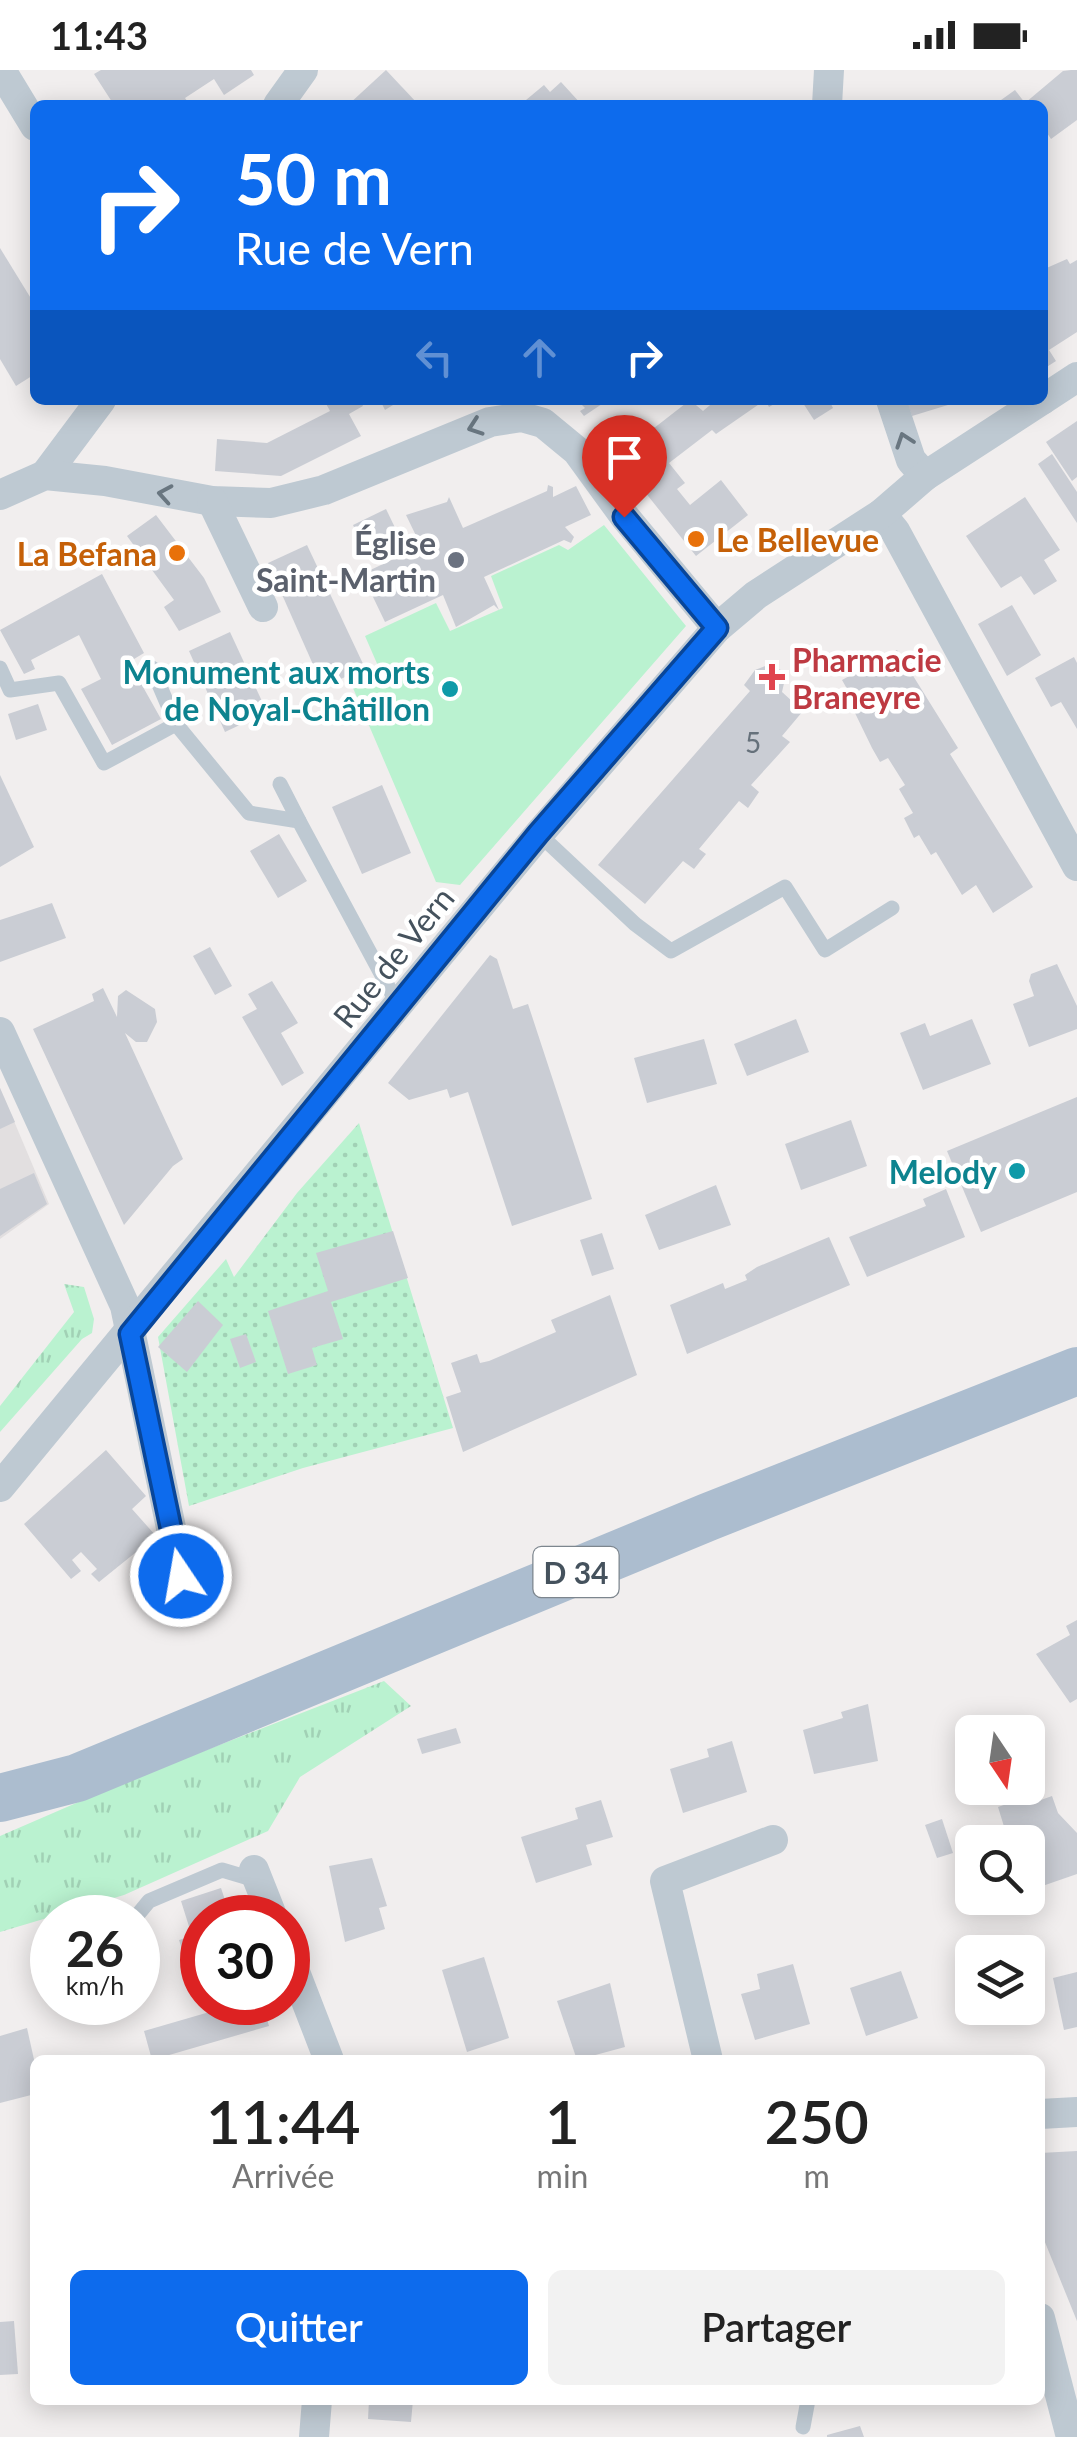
<!DOCTYPE html>
<html lang="fr">
<meta charset="utf-8">
<style>
body{margin:0;font-family:Lato,sans-serif;background:#f2f2f2;color:#222;height:100vh;display:flex;flex-direction:column;font-size:38px;white-space:nowrap}
*{box-sizing:border-box;margin:0}
p{font-size:32px;color:#767676}
.icon{flex:none;width:55px;height:55px;fill:none;stroke:currentColor;stroke-width:2;stroke-linecap:round;stroke-linejoin:round}
.map{position:relative;flex:1;overflow:hidden}
.details{position:absolute;left:30px;top:1985px;width:1015px;height:350px;display:flex;flex-direction:column;background:#fff;border-radius:15px;box-shadow:0 5px 25px #0003}
.details>*{flex:none}
.hud{position:absolute;left:30px;top:30px;width:1018px;height:305px;border-radius:15px;box-shadow:0 5px 25px #0003;background:#0d6bed;color:#fff;overflow:hidden}
.needle{width:65px;rotate:167deg}
.fabs{position:absolute;left:955px;top:1645px;display:grid;gap:20px}
.fabs a{display:grid;place-items:center;width:90px;height:90px;border-radius:15px;background:#fff;box-shadow:0 5px 25px #0003;font-size:50px}
.speed{position:absolute;left:30px;top:1825px;display:flex;gap:20px;font-size:50px;font-weight:700;text-align:center}
.speed>*{display:grid;place-content:center;width:130px;height:130px;border-radius:50%;background:#fff;box-shadow:0 5px 25px #0003;line-height:1}
.speed small{font-size:25px;font-weight:400}
.speed .limit{border:15px solid #d22;background:#fff;color:#111}
.pin{position:absolute;display:grid;place-items:center;width:85px;height:85px;color:#fff;margin:-102px -42px;border-radius:50% 50% 50% 0;rotate:-45deg;box-shadow:0 0 10px #0007}
.pin .icon{rotate:45deg}
.me{position:absolute;width:110px;margin:-55px;rotate:348deg;stroke-linejoin:round;filter:drop-shadow(0 0 8px #0008)}
.turn{display:flex;align-items:center;gap:35px;height:210px;padding:0 40px;font-size:45px}
.turn .icon{width:130px;height:130px;stroke-width:2.5}
.turn b{display:block;font-size:70px;line-height:85px}
.lanes{display:flex;align-items:center;height:95px;padding:0 40px;background:#0003;justify-content:center;gap:50px;direction:ltr}
.lanes .off{opacity:.35}
.eta{display:flex;justify-content:space-evenly;align-items:center;height:170px;text-align:center}
.eta b{font-size:60px;font-weight:600;line-height:70px}
.cta{display:flex;gap:20px;margin-top:auto;padding:20px 40px}
.cta a{flex:1;height:115px;border-radius:15px;background:#0d6bed;color:#fff;font-size:40px;font-weight:600;line-height:115px;text-align:center}
.cta a+a{background:#f2f2f2;color:#222}
.status{display:flex;justify-content:space-between;align-items:center;height:70px;padding:0 50px;background:#fff;direction:ltr}
.status svg{height:28px;fill:currentColor}
.map>svg:first-child{display:block}
.education{fill:#e2dfe0}
.grass{fill:url(#grass-tufts)}
.park{fill:#baf2d0}
.garden{fill:url(#garden-dots)}
.building{fill:#cacdd4}
.lines{fill:none;stroke-linecap:round;stroke-linejoin:round}
.lane{stroke:#bec9d2;stroke-width:15}
.street{stroke:#bec9d2;stroke-width:30}
.primary{stroke:#acbdcf;stroke-width:48}
.oneway{stroke:#697680}
.route-casing{stroke:#08469a;stroke-width:25}
.route{stroke:#0d6bed;stroke-width:18}
.food-dot{fill:#e8710a;stroke:#fff;stroke-width:4}
.worship-dot{fill:#6b7280;stroke:#fff;stroke-width:4}
.health-dot{fill:#e0444e;stroke:#fff;stroke-width:4}
.culture-dot{fill:#0f9aa8;stroke:#fff;stroke-width:4}
.labels{text-anchor:middle;dominant-baseline:central;stroke-width:9;stroke-linejoin:round;paint-order:stroke}
.number-label{font-size:28px;fill:#66717b}
.shield{fill:#fff;stroke:#7d868e;stroke-width:2.5}
.shield-label{font-size:30px;font-weight:bold;fill:#45525d}
.food-label{font-size:32px;font-weight:bold;fill:#c56008;stroke:#fff;text-anchor:start}
.worship-label{font-size:32px;font-weight:bold;fill:#5b616d;stroke:#fff;text-anchor:end}
.health-label{font-size:32px;font-weight:bold;fill:#be3a42;stroke:#fff;text-anchor:start}
.culture-label{font-size:32px;font-weight:bold;fill:#0d838f;stroke:#fff;text-anchor:end}
.street-label{font-size:32px;fill:#45525d;stroke:#fff}
</style>
<div class="status"><b>11:43</b><svg viewBox="0 0 49 12"><path d="M0 12V9h3v3zM5 12V6h3v6zM10 12V3h3v9zM15 12V0h3v12zM26 1h20v11H26zM47 4h2v5h-2z"/></svg></div>
<div class="map">
<svg width="1077" height="2367" viewBox="0 0 1077 2367">
<defs>
<pattern id="grass-tufts" width="24" height="20" patternUnits="userSpaceOnUse" patternTransform="scale(2.5)"><rect width="24" height="20" fill="#baf2d0"/><path d="M3 7l-1-3M5 7V3M7 7l1-3M15 17l-1-3M17 17v-4M19 17l1-3" fill="none" stroke="#a1d1b5"/></pattern>
<pattern id="garden-dots" width="8" height="8" patternUnits="userSpaceOnUse" patternTransform="scale(2.5)"><rect width="8" height="8" fill="#baf2d0"/><path d="M2 2h.1M6 6h.1" fill="none" stroke="#a1d1b5" stroke-width="1.8" stroke-linecap="round"/></pattern>
</defs>
<rect width="100%" height="100%" fill="#f1eeee"/>
<path class="education" d="M0,1018L49,1134L0,1169Z"/>
<g class="grass">
<path d="M64,1214L84,1217L94,1249L92,1263L82,1269L0,1362V1336L74,1242Z"/>
<path d="M384,1611L411,1636L300,1707L268,1761L124,1825L0,1862V1766L134,1708Z"/>
</g>
<path class="park" d="M604,455L686,556L460,815L436,812L353,618L382,605L365,566L436,533L450,561L503,538L491,506L559,475L568,480Z"/>
<path class="garden" d="M359,1053L453,1358L303,1398L189,1436L158,1267L226,1189L234,1207L297,1123Z"/>
<g class="building">
<path d="M101,0H251L254,5L224,25L214,9L185,28L190,35H114L94,4Z"/>
<path d="M386,0L417,33L348,35Z"/>
<path d="M1071,0H1077V50L1051,69L1047,63L1042,67V35H994L1015,20L1025,33L1063,1Z"/>
<path d="M561,12L582,35H520L544,15L550,22Z"/>
<path d="M0,178L35,235V304L16,316L0,289Z"/>
<path d="M1067,189L1070,194L1077,190V262L1049,280L1056,291L1042,300V200Z"/>
<path d="M324,330H360L363,336L349,344L361,366L281,406L215,401L217,369L267,373L330,341Z"/>
<path d="M380,330H401L385,340Z"/>
<path d="M577,330H608L584,346L580,341L585,338Z"/>
<path d="M690,330L703,341L716,330H781L769,337L765,330L716,364L712,360L669,393L685,413L677,419L690,435L721,410L748,445L696,486L617,387Z"/>
<path d="M801,330H829L833,338L814,350Z"/>
<path d="M906,330H961V331L912,346Z"/>
<path d="M1077,351V407L1072,411L1046,372Z"/>
<path d="M1052,384L1077,422V453L1038,394Z"/>
<path d="M548,415L553,417V427L576,416L591,445L565,457L574,467L571,473L564,470L484,507L499,540L494,535L456,557L443,525L385,552L362,504L421,476L406,445L447,432L449,427L463,458L547,421Z"/>
<path d="M1025,427L1060,480L1044,490L1057,511L1034,525L1021,506L1001,518L966,466Z"/>
<path d="M386,439L400,468L367,484L353,455Z"/>
<path d="M156,445L204,508L221,542L179,561L164,537L174,530L127,466Z"/>
<path d="M307,475L365,598L323,617L268,493Z"/>
<path d="M102,504L144,583L129,592L161,649L112,675L81,619L101,609L79,565L31,590L35,599L24,604L0,560Z"/>
<path d="M1012,535L1041,585L1007,606L978,554Z"/>
<path d="M230,562L267,642L225,662L189,581Z"/>
<path d="M897,580L958,678L950,684L1033,817L993,843L976,815L962,825L936,782L931,785L919,765L914,768L904,748L913,743L899,719L905,715L888,688L880,692L872,678L855,643L859,640L842,610Z"/>
<path d="M1074,587L1077,593V659L1061,632L1051,637L1035,608Z"/>
<path d="M768,595L781,600L785,609L782,622L803,641L782,666L790,672L751,715L759,722L748,738L739,731L699,779L706,784L694,799L683,791L645,834L598,795L750,621L744,615L755,600Z"/>
<path d="M38,634L47,660L16,670L8,644Z"/>
<path d="M0,705L34,777L0,797Z"/>
<path d="M382,715L411,783L362,804L332,737Z"/>
<path d="M279,764L307,811L278,828L250,781Z"/>
<path d="M52,833L66,868L0,892V850Z"/>
<path d="M210,877L232,916L215,925L193,886Z"/>
<path d="M490,885L497,889L513,939L528,934L592,1129L512,1156L468,1022L450,1028L447,1019L409,1030L388,1013Z"/>
<path d="M1057,894L1077,936V959L1029,977L1013,934L1034,926L1029,911L1031,904Z"/>
<path d="M272,911L298,953L281,963L304,1003L282,1016L242,947L257,939L248,924Z"/>
<path d="M103,918L117,947L118,926L126,920L155,939L157,952L147,972H136L125,963L183,1089L173,1096L124,1155L33,959L94,931L92,924Z"/>
<path d="M796,949L809,982L747,1006L734,974Z"/>
<path d="M972,949L991,994L923,1020L900,963L925,953L930,966Z"/>
<path d="M704,969L717,1014L647,1033L634,988Z"/>
<path d="M0,1018L15,1052L0,1059Z"/>
<path d="M1077,1027V1122L981,1162L947,1081Z"/>
<path d="M851,1050L867,1096L801,1120L785,1074Z"/>
<path d="M34,1103L47,1134L0,1166V1119Z"/>
<path d="M716,1115L731,1155L659,1180L645,1145Z"/>
<path d="M946,1119L965,1167L867,1207L849,1167L926,1136L923,1129Z"/>
<path d="M393,1161L408,1208L331,1232L343,1269L312,1278L317,1295L288,1304L268,1241L328,1221L316,1183Z"/>
<path d="M602,1163L614,1199L592,1206L580,1170Z"/>
<path d="M829,1167L850,1215L687,1284L670,1235L723,1213L725,1219L747,1210L745,1205L757,1197Z"/>
<path d="M610,1225L637,1305L463,1382L446,1327L461,1322L451,1293L477,1284L480,1293L489,1291L556,1262L551,1250Z"/>
<path d="M198,1231L223,1255L187,1302L158,1277Z"/>
<path d="M246,1264L256,1292L240,1298L230,1269Z"/>
<path d="M106,1380L146,1426L132,1439L156,1466L99,1512L91,1504L97,1499L81,1482L72,1490L81,1501L71,1509L24,1454Z"/>
<path d="M1077,1550V1629L1070,1633L1036,1584L1070,1565L1066,1556Z"/>
<path d="M868,1634L878,1691L814,1704L803,1660L843,1648L841,1642Z"/>
<path d="M456,1658L461,1673L422,1684L417,1669Z"/>
<path d="M732,1671L747,1722L683,1743L670,1699L709,1687L707,1679Z"/>
<path d="M1052,1726L1058,1743L1077,1763V1804L1028,1821V1772H1017L1013,1761L1006,1763L998,1737L1024,1728L1027,1735Z"/>
<path d="M601,1730L613,1767L586,1775L592,1795L536,1813L521,1767L578,1749L575,1738Z"/>
<path d="M942,1749L953,1783L937,1788L925,1755Z"/>
<path d="M372,1788L387,1836L379,1838L385,1859L345,1872L329,1796Z"/>
<path d="M221,1818L231,1848H202V1879L184,1885L179,1870L192,1866L181,1831Z"/>
<path d="M484,1887L509,1968L467,1982L442,1900Z"/>
<path d="M793,1894L810,1954L755,1970L741,1924L760,1919L757,1904Z"/>
<path d="M901,1901L918,1948L866,1966L850,1918Z"/>
<path d="M1077,1902V1957L1064,1960L1053,1908Z"/>
<path d="M610,1913L625,1977L577,1990L557,1931Z"/>
<path d="M220,1932H262L269,1956L152,1990L144,1961L206,1943Z"/>
<path d="M27,1958L35,1994V2024L0,2033V1966Z"/>
<path d="M1077,2081V2251L1040,2160V2083Z"/>
<path d="M14,2251L18,2304L0,2305V2252Z"/>
<path d="M369,2330H413L411,2352L368,2349Z"/>
<path d="M860,2356L864,2367H827V2365Z"/>
</g>
<g class="lines">
<g class="lane">
<path d="M0,598L10,620L59,613L104,693L176,654"/>
<path d="M152,598L176,654L249,743L299,751L398,935"/>
<path d="M280,714L299,751"/>
<path d="M539,764L635,854L671,881L785,817L825,880L892,838"/>
<path d="M135,1848L149,1831L222,1800L259,1811"/>
<path d="M803,2357L808,2330"/>
</g>
<g class="street">
<path d="M1,0L35,56"/>
<path d="M278,35L303,0"/>
<path d="M827,35L829,0"/>
<path d="M891,330L911,390L925,406"/>
<path d="M1042,330L1077,307"/>
<path d="M45,405L101,330"/>
<path d="M0,425L45,405L105,411L212,431L271,433L324,420L490,352L522,347L543,353L577,381L625,447L717,558"/>
<path d="M212,431L263,537"/>
<path d="M881,444L895,461L1077,796"/>
<path d="M0,962L125,1236L181,1506"/>
<path d="M0,1417L539,764L717,558L756,525L881,444L925,406L1042,330"/>
<path d="M254,1800L273,1848"/>
<path d="M288,1884L329,1990"/>
<path d="M708,1990L665,1811L773,1770"/>
<path d="M1040,2044L1077,2042"/>
<path d="M1040,2248L1071,2367"/>
<path d="M314,2367L317,2330"/>
</g>
<path class="primary" d="M0,1728L77,1708L708,1447L1077,1301"/>
</g>
<defs><path id="oneway-chevron" d="M-2-3.5L2.5 0L-2 3.5" fill="none" stroke-width="1.6" stroke-linecap="round" stroke-linejoin="round" transform="scale(2.5)"/></defs>
<g class="oneway">
<use href="#oneway-chevron" transform="translate(475 357) rotate(161)"/>
<use href="#oneway-chevron" transform="translate(904 370) rotate(-109)"/>
<use href="#oneway-chevron" transform="translate(165 424) rotate(-170)"/>
</g>
<g class="lines">
<g class="route-casing">
<path id="route" d="M181,1506L130,1264L538,764L717,558L624,447"/>
</g>
<use href="#route" class="route"/>
</g>
<g class="food-dot">
<circle cx="696" cy="469" r="10"/>
<circle cx="177" cy="483" r="10"/>
</g>
<circle class="worship-dot" cx="456" cy="490" r="10"/>
<path class="health-dot" d="M767 592h10v10h10v10h-10v10h-10v-10h-10v-10h10z"/>
<g class="culture-dot">
<circle cx="450" cy="619" r="10"/>
<circle cx="1017" cy="1101" r="10"/>
</g>
<g class="labels">
<g class="number-label">
<text x="753" y="672">5</text>
</g>
<rect class="shield" x="533.5" y="1477" width="85" height="50" rx="8"/>
<g class="shield-label">
<text x="576" y="1502">D 34</text>
</g>
<g class="food-label">
<text x="716" y="469">Le Bellevue</text>
<text x="157" y="483" text-anchor="end">La Befana</text>
</g>
<g class="worship-label">
<text x="436" y="472">Église<tspan x="436" dy="37">Saint-Martin</tspan></text>
</g>
<g class="health-label">
<text x="792" y="589">Pharmacie<tspan x="792" dy="37">Braneyre</tspan></text>
</g>
<g class="culture-label">
<text x="430" y="601">Monument aux morts<tspan x="430" dy="37">de Noyal-Châtillon</tspan></text>
<text x="997" y="1101">Melody</text>
</g>
<g class="street-label">
<text transform="translate(393 887) rotate(-51)">Rue de Vern</text>
</g>
</g>
</svg>
<div class="fabs">
<a><svg class="needle" viewBox="-14 -14 28 28"><path d="M0-13l5 13h-10z" fill="#e53935"/><path d="M0 13l5-13h-10z" fill="#767676"/></svg></a>
<a><svg class="icon" aria-label="search" viewBox="0 0 24 24"><circle cx="10" cy="10" r="6"/><path d="M15 15l6 6"/></svg></a>
<a><svg class="icon" aria-label="layers" viewBox="0 0 24 24"><path d="M12 4l9 5-9 5-9-5zM3 14l9 5 9-5"/></svg></a>
</div>
<div class="speed"><div>26<small>km/h</small></div><div class="limit">30</div></div>
<div class="pin" style="left:624px;top:447px;background:#d93025"><svg class="icon" aria-label="arrive" viewBox="0 0 24 24"><path d="M6 21V4h12l-3 4 3 4H6"/></svg></div>
<svg class="me" style="left:181px;top:1506px" viewBox="-20 -20 40 40"><circle r="17" fill="#0d6bed" stroke="#fff" stroke-width="3"/><path d="M0-11L8 9 0 5-8 9z" fill="#fff"/></svg>
<div class="hud">
<div class="turn"><svg class="icon" aria-label="right" viewBox="0 0 24 24"><path d="M7 20v-9h11M14 6l5 5-5 5"/></svg><div><b>50 m</b>Rue de Vern</div></div>
<div class="lanes"><svg class="icon off" aria-label="left" viewBox="0 0 24 24"><path d="M17 20v-9H6M10 6l-5 5 5 5"/></svg><svg class="icon off" aria-label="ahead" viewBox="0 0 24 24"><path d="M12 20V5M6 11l6-6 6 6"/></svg><svg class="icon" aria-label="right" viewBox="0 0 24 24"><path d="M7 20v-9h11M14 6l5 5-5 5"/></svg></div>
</div>
<section class="details">
<div class="eta">
<div><b>11:44</b><p>Arrivée</p></div>
<div><b>1</b><p>min</p></div>
<div><b>250</b><p>m</p></div>
</div>
<div class="cta"><a>Quitter</a><a>Partager</a></div>
</section>
</div>
